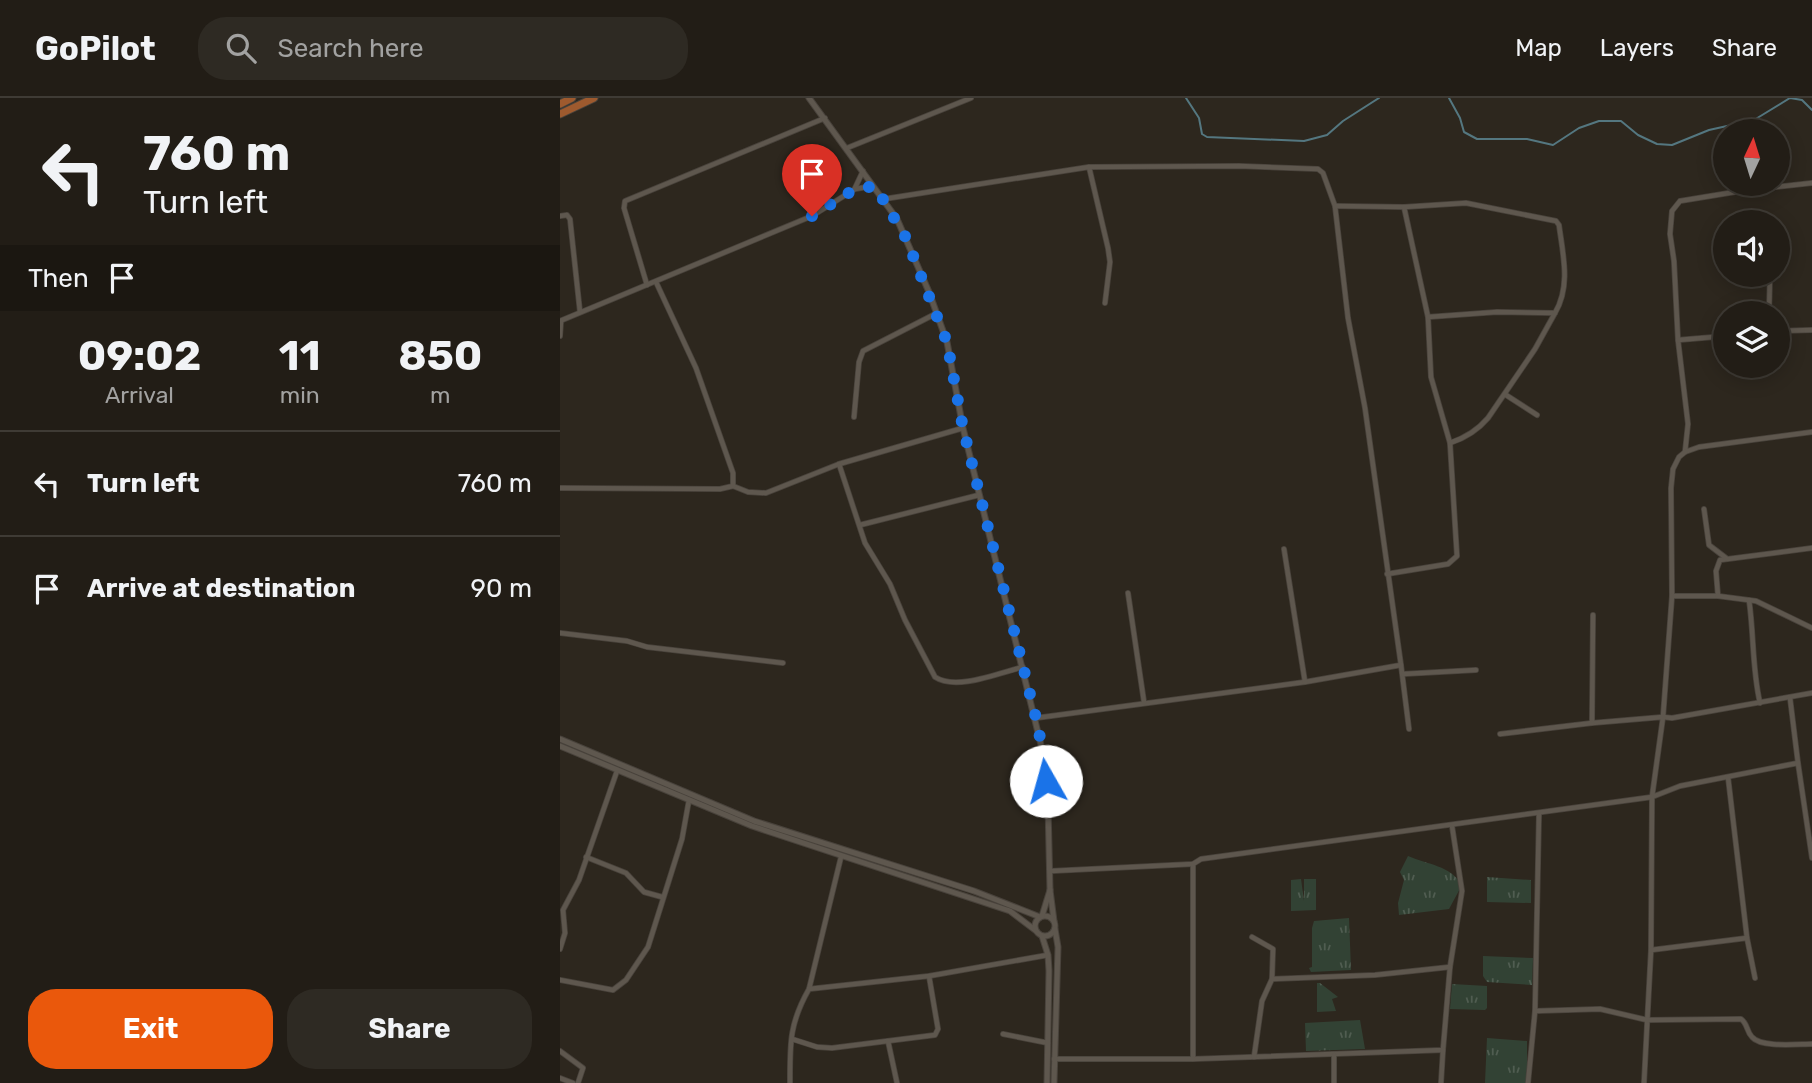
<!DOCTYPE html>
<style>
body{margin:0;font-family:Rubik,sans-serif;background:#2e2a23;color:#f1f3f6;height:100vh;display:flex;flex-direction:column;font-size:26px;white-space:nowrap}
*{box-sizing:border-box;margin:0}
p{font-size:23px;color:#a2a2a1}
.icon{flex:none;width:38px;height:38px;fill:none;stroke:currentColor;stroke-width:2;stroke-linecap:round;stroke-linejoin:round}
.map{position:relative;flex:1;overflow:hidden}
.sheet{display:flex;flex-direction:column;background:#221d16;width:560px}
.sheet>*{flex:none}
.guide{background:#221d16;color:#f1f3f6;overflow:hidden}
.needle{width:46px;rotate:4deg}
.buttons{position:absolute;left:1153px;top:21px;display:grid;gap:14px}
.buttons a{display:grid;place-items:center;width:77px;height:77px;border-radius:50%;background:#221d16;box-shadow:0 4px 18px #0003,0 0 0 2px #3f3b35;font-size:35px}
.pin{position:absolute;display:grid;place-items:center;width:60px;height:60px;color:#fff;margin:-72px -30px;border-radius:50% 50% 50% 0;rotate:-45deg;box-shadow:0 0 7px #0007}
.pin .icon{rotate:45deg}
.me{position:absolute;width:77px;margin:-38px;rotate:353deg;stroke-linejoin:round;filter:drop-shadow(0 0 5px #0008)}
.turn{display:flex;align-items:center;gap:24px;height:147px;padding:0 28px;font-size:32px}
.turn .icon{width:91px;height:91px;stroke-width:2.5}
.turn b{display:block;font-size:49px;line-height:60px}
.then{display:flex;align-items:center;height:66px;padding:0 28px;background:#0003;gap:14px;font-size:26px}
.eta{display:flex;justify-content:space-evenly;align-items:center;height:119px;text-align:center}
.eta b{font-size:42px;font-weight:700;line-height:49px}
.cta{display:flex;gap:14px;margin-top:auto;padding:14px 28px}
.cta a{flex:1;height:80px;border-radius:28px;background:#ea580c;color:#fff;font-size:28px;font-weight:700;line-height:80px;text-align:center}
.cta a+a{background:#2e2a23;color:#f1f3f6}
ul{padding:0;list-style:none}
li{display:flex;align-items:center;gap:21px;height:105px;padding:0 28px;border-top:2px solid #3f3b35}
li div{flex:1}
li b{display:block;font-size:26px}
li em{font-style:normal}
header{display:flex;align-items:center;gap:42px;box-sizing:border-box;height:98px;padding:0 35px;background:#221d16;border-bottom:2px solid #3f3b35}
header strong{font-size:33px}
nav{display:flex;gap:38px;margin-inline-start:auto;font-size:24px}
.search{width:490px;height:63px;background:#2e2a23;display:flex;align-items:center;gap:18px;box-sizing:border-box;padding:0 24px;border-radius:28px;color:#a2a2a1;font-size:26px}
main{display:flex;flex:1;min-height:0}
.map>svg:first-child{display:block}
.park{fill:url(#park-tufts)}
.lines{fill:none;stroke-linecap:round;stroke-linejoin:round}
.stream{stroke:#547780;stroke-width:2}
.minor-casing{stroke:#49433c;stroke-width:6}
.tertiary-casing{stroke:#49433c;stroke-width:7}
.primary-casing{stroke:#49433c;stroke-width:9}
.minor{stroke:#5e574e;stroke-width:4.5}
.tertiary{stroke:#5e574e;stroke-width:5}
.primary{stroke:#9e5a2e;stroke-width:7}
.route{stroke:#1a73e8;stroke-width:12;stroke-dasharray:0 21.6}
</style>
<header>
<strong>GoPilot</strong>
<div class="search"><svg class="icon" aria-label="search" viewBox="0 0 24 24"><circle cx="10" cy="10" r="6"/><path d="M15 15l6 6"/></svg>Search here</div>
<nav><a>Map</a><a>Layers</a><a>Share</a></nav>
</header>
<main>
<section class="sheet">
<div class="guide">
<div class="turn"><svg class="icon" aria-label="left" viewBox="0 0 24 24"><path d="M17 20v-9H6M10 6l-5 5 5 5"/></svg><div><b>760 m</b>Turn left</div></div>
<div class="then">Then<svg class="icon" aria-label="arrive" viewBox="0 0 24 24"><path d="M6 21V4h12l-3 4 3 4H6"/></svg></div>
</div>
<div class="eta">
<div><b>09:02</b><p>Arrival</p></div>
<div><b>11</b><p>min</p></div>
<div><b>850</b><p>m</p></div>
</div>
<ul>
<li><svg class="icon" aria-label="left" viewBox="0 0 24 24"><path d="M17 20v-9H6M10 6l-5 5 5 5"/></svg><div><b>Turn left</b></div><em>760 m</em></li>
<li><svg class="icon" aria-label="arrive" viewBox="0 0 24 24"><path d="M6 21V4h12l-3 4 3 4H6"/></svg><div><b>Arrive at destination</b></div><em>90 m</em></li>
</ul>
<div class="cta"><a>Exit</a><a>Share</a></div>
</section>
<div class="map">
<svg width="1252" height="985" viewBox="0 0 1252 985">
<defs>
<pattern id="park-tufts" width="24" height="20" patternUnits="userSpaceOnUse" patternTransform="scale(1.75)"><rect width="24" height="20" fill="#324234"/><path d="M3 7l-1-3M5 7V3M7 7l1-3M15 17l-1-3M17 17v-4M19 17l1-3" fill="none" stroke="#505d51"/></pattern>
</defs>
<rect width="100%" height="100%" fill="#2d271e"/>
<g class="park">
<path d="M848,758C868,767 890,767 902,787L889,811L839,817L838,805L844,782L840,774Z"/>
<path d="M927,779L971,782V805L927,804Z"/>
<path d="M741,781L744,803V781H756V812L731,813V782Z"/>
<path d="M789,820L791,872L751,874L749,870L752,869V830L754,823Z"/>
<path d="M923,858L973,860L972,887L927,884L923,878Z"/>
<path d="M757,885H760L778,899L772,901L776,913L757,914Z"/>
<path d="M892,886L927,888V910L925,912L890,911Z"/>
<path d="M800,922L805,951L746,953L745,925Z"/>
<path d="M927,940L967,943V985H925Z"/>
</g>
<g class="lines">
<g class="stream">
<path d="M626,0L639,20L642,36L647,39L744,43L767,37L783,23L819,0"/>
<path d="M889,0L900,20L904,34L917,41H967L993,47L1019,30L1039,23H1061L1078,37L1097,46L1112,47L1149,32L1194,22L1230,0L1242,2L1252,12"/>
</g>
<g class="minor-casing">
<g id="minor">
<path d="M287,50L411,0"/>
<path d="M529,69L548,150L550,164L545,205"/>
<path d="M1252,85L1181,93L1120,103L1112,113L1110,136L1114,163L1118,242L1128,326L1125,354L1139,349L1252,334"/>
<path d="M295,90L303,73"/>
<path d="M324,101L529,69L679,68L758,71L763,75L775,108L788,220L805,310L841,567L745,584L476,620"/>
<path d="M775,108L844,109L868,219L871,279L890,345L897,458L888,466L827,476"/>
<path d="M844,109L906,105L996,123L999,127C1003,157 1011,188 995,215L937,214L868,219"/>
<path d="M0,118L7,117L10,121L20,214"/>
<path d="M87,187L64,110L65,103L265,20"/>
<path d="M1209,215L1210,177"/>
<path d="M0,223L252,118L295,91L313,88"/>
<path d="M1218,233L1252,232"/>
<path d="M0,238L1,223"/>
<path d="M1118,242L1166,238"/>
<path d="M946,297L977,317"/>
<path d="M294,319L299,264L303,253L377,215"/>
<path d="M403,330L279,366L305,445L330,486L345,522L375,579C396,593 439,575 463,569"/>
<path d="M890,345C905,340 917,333 928,320L975,251L995,215"/>
<path d="M1125,354L1119,359L1113,371L1111,390L1112,498H1158L1156,473L1160,462L1252,450"/>
<path d="M173,388L188,394L206,395L279,366"/>
<path d="M0,390L160,391L173,388V375L136,270L96,184"/>
<path d="M1144,411L1149,447L1166,460"/>
<path d="M300,427L419,397"/>
<path d="M724,451L745,584"/>
<path d="M568,495L584,604"/>
<path d="M1112,498L1103,619L1112,620L1252,595"/>
<path d="M1158,498L1196,503L1252,530"/>
<path d="M1189,502C1194,536 1192,571 1200,605"/>
<path d="M1033,517L1032,625L1103,619L1092,699L1120,688L1238,665L1230,600"/>
<path d="M0,535L67,543L87,549L223,565"/>
<path d="M841,567L849,631"/>
<path d="M843,576L916,572"/>
<path d="M940,636L1032,625"/>
<path d="M1238,665L1252,760"/>
<path d="M1168,679L1187,840L1195,880"/>
<path d="M26,759L66,775L84,794L102,799"/>
<path d="M633,766V961L883,952L890,869L902,793L892,728"/>
<path d="M491,773L633,766L641,761L1092,699L1091,852L1084,985"/>
<path d="M692,839L713,851L712,881"/>
<path d="M0,851L5,835L3,812L19,782L57,673"/>
<path d="M1091,852L1187,840"/>
<path d="M0,882L53,892L66,882L88,849L122,741L129,702"/>
<path d="M249,891L281,759"/>
<path d="M975,913L979,716"/>
<path d="M443,936L488,945"/>
<path d="M232,941L257,949L272,950L375,937L378,931L369,878"/>
<path d="M328,943L337,985"/>
<path d="M0,953L23,970L18,985"/>
<path d="M774,957V985"/>
<path d="M694,959L702,903L712,881L815,877L890,869"/>
<path d="M494,961H633"/>
<path d="M0,980L13,985"/>
<path d="M230,985C230,946 229,926 249,891L369,878L488,857"/>
<path d="M881,985L883,952"/>
<path d="M968,985L975,913L1040,911L1087,922L1181,921C1188,926 1186,933 1192,939C1201,950 1238,946 1252,946"/>
</g>
</g>
<g class="tertiary-casing">
<g id="tertiary">
<path d="M249,0L337,121L369,194L387,244L403,330L484,659L488,708L490,792L494,823"/>
<path d="M0,641L194,723L414,793L480,819"/>
<path d="M0,648L192,728L450,813L475,832"/>
<circle cx="485" cy="828" r="10"/>
<path d="M482,818L490,792"/>
<path d="M482,838L488,857L489,873L487,985"/>
<path d="M494,985L498,849L495,831"/>
</g>
</g>
<g class="primary-casing">
<g id="primary">
<path d="M0,6L12,0"/>
<path d="M0,16L34,0"/>
</g>
</g>
<use href="#minor" class="minor"/>
<use href="#tertiary" class="tertiary"/>
<use href="#primary" class="primary"/>
</g>
<g class="lines">
<path class="route" d="M252,118L295,91L315,88L346,140L387,244L403,330L476,620L484,659L486,683"/>
</g>
</svg>
<div class="buttons">
<a><svg class="needle" viewBox="-14 -14 28 28"><path d="M0-13l5 13h-10z" fill="#e53935"/><path d="M0 13l5-13h-10z" fill="#a2a2a1"/></svg></a>
<a><svg class="icon" aria-label="sound" viewBox="0 0 24 24"><path d="M4 9h4l5-4v14l-5-4H4zM17 9q2 3 0 6"/></svg></a>
<a><svg class="icon" aria-label="layers" viewBox="0 0 24 24"><path d="M12 4l9 5-9 5-9-5zM3 14l9 5 9-5"/></svg></a>
</div>
<div class="pin" style="left:252px;top:118px;background:#d93025"><svg class="icon" aria-label="arrive" viewBox="0 0 24 24"><path d="M6 21V4h12l-3 4 3 4H6"/></svg></div>
<svg class="me" style="left:486px;top:683px" viewBox="-20 -20 40 40"><circle r="19" fill="#fff"/><path d="M0-13L10 11 0 6-10 11z" fill="#1a73e8"/></svg>
</div>
</main>
